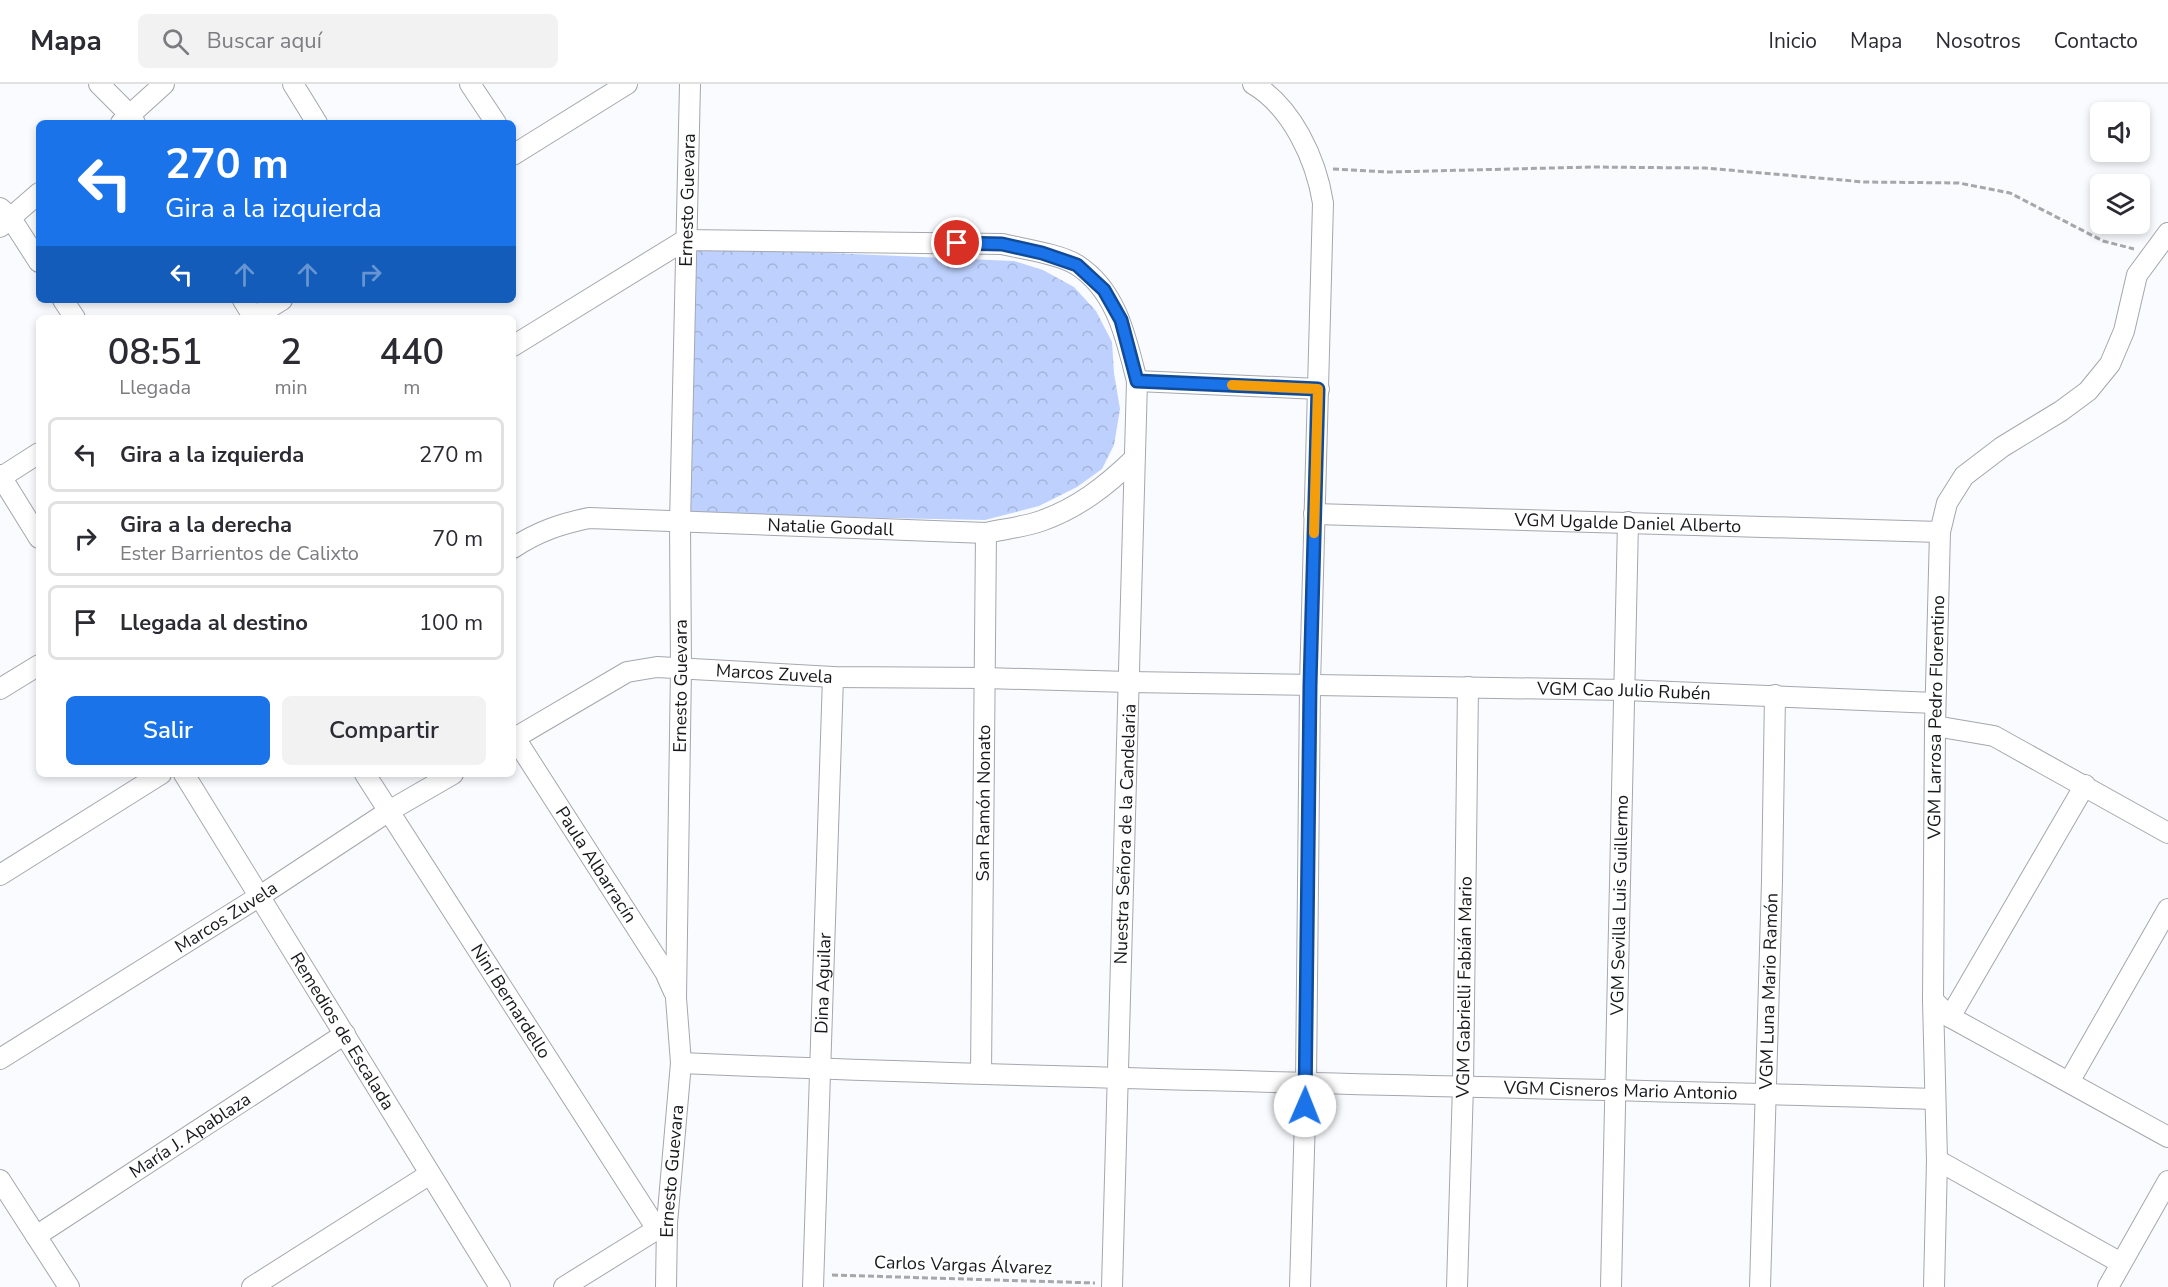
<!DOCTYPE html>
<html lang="es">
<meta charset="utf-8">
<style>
body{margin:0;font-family:"Nunito Sans",sans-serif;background:#f2f2f3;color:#2b2b33;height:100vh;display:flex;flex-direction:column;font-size:22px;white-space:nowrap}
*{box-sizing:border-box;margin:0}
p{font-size:20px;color:#7c7c81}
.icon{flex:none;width:33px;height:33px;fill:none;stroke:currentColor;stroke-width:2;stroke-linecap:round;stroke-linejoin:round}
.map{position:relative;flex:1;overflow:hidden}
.sheet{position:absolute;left:36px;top:231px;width:480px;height:462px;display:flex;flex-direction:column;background:#fff;border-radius:9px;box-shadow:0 3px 9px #0003}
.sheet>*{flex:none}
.hud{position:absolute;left:36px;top:36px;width:480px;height:183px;border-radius:9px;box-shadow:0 3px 9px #0003;background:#1a73e8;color:#fff;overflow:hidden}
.tools{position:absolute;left:2090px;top:18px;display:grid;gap:12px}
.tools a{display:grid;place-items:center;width:60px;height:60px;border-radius:9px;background:#fff;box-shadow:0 3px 9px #0003;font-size:30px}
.pin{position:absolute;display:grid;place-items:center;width:51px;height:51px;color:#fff;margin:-26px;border:3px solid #fff;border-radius:50%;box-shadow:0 2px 6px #0007}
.me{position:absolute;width:66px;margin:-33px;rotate:1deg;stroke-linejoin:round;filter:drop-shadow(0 0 4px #0008)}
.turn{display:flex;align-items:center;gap:21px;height:126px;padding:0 30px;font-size:27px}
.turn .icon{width:78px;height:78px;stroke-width:2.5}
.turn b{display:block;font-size:42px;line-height:51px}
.lanes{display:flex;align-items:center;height:57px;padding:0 30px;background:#0003;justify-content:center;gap:30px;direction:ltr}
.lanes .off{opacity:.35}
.eta{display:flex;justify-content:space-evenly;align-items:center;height:102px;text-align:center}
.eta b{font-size:36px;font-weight:600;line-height:42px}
.action{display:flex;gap:12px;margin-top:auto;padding:12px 30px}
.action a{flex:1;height:69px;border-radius:9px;background:#1a73e8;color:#fff;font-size:24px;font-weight:600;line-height:69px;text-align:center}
.action a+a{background:#f2f2f3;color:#2b2b33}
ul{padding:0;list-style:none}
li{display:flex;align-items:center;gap:18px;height:75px;margin:0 12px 9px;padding:0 18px;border:3px solid #e1e1e2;border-radius:9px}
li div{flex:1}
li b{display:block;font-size:22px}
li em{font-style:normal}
header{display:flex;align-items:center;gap:36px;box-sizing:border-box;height:84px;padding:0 30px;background:#fff;border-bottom:2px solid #e1e1e2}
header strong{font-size:28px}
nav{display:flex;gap:33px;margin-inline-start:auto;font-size:21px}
.search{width:420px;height:54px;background:#f2f2f3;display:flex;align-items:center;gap:15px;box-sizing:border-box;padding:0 21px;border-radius:9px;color:#7c7c81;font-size:22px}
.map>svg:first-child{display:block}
.park{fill:url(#park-crowns)}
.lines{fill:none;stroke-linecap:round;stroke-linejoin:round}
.street-casing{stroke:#a4a7ae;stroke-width:22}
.path{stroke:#a5a7aa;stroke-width:3;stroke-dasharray:6 3;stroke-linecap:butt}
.street{stroke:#fff;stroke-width:20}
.route-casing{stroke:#114b97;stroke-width:15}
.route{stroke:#1a73e8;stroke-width:10}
.slow{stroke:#f59e0b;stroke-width:10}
.labels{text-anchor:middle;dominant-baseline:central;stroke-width:4.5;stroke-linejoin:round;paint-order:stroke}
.street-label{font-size:18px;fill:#17181b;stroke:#fff}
</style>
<header>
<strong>Mapa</strong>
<div class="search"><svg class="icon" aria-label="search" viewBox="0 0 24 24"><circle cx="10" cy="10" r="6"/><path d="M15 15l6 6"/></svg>Buscar aquí</div>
<nav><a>Inicio</a><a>Mapa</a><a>Nosotros</a><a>Contacto</a></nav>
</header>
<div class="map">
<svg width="2168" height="1203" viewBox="0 0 2168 1203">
<defs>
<pattern id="park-crowns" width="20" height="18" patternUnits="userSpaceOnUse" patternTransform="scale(1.5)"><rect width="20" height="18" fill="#bed1fe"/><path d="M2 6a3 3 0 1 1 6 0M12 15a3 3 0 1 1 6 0" fill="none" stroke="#a3b3d9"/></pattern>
</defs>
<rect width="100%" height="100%" fill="#f9fbfe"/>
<path class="park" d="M692,163L1014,177L1043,186L1074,203L1096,227L1112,258L1114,289L1120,325L1114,361L1102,385L1077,403L1039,422L985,436L684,430Z"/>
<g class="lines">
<g class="street-casing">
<g id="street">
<path d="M99,0L130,31L135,39"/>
<path d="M293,0L317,39"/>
<path d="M470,0L496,39"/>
<path d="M1253,0C1292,23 1316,75 1323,119L1310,601L1306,999L1300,1203"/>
<path d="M121,39L164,0"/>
<path d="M513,71L627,0"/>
<path d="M0,124L10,133L39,178"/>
<path d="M0,143L39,109"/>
<path d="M63,216L75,234"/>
<path d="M243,216L254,234"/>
<path d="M253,234L282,216"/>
<path d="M513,262L685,156L1002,160C1023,165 1060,170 1077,181C1117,207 1126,254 1137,297L1112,1203"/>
<path d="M1137,297L1319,305"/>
<path d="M0,391L39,454"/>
<path d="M0,394L39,369"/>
<path id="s1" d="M1314,430L1940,448"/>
<path id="s2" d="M513,464C537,448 560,440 589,434L986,449C1004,445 1024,443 1041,437C1078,424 1106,402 1134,375"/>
<path d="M0,605L39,581"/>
<path d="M1935,642L1994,652L2168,749"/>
<path id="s3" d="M513,651L665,888L674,908"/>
<path id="s4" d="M513,655L627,588L657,583L833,593L985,594L1129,598L1625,606L1935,619"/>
<path id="s5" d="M184,690L500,1203"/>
<path id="s6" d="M365,690L657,1145"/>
<path d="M0,791L161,690"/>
<path d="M1933,916L1950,933L2168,1053"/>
<path d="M1950,933L2085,701"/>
<path id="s7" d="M0,975L260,812L389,727L453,690"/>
<path id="s8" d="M681,979C1099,997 1517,1002 1935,1015"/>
<path id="s9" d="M981,989L986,449"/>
<path d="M2069,998L2168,825"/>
<path d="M1937,1076L2121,1179"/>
<path d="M0,1096L69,1203"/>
<path id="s10" d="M36,1152L345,950"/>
<path d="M252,1203L430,1090"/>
<path d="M564,1203L667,1139"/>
<path id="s11" d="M666,1203L667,1139L681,979L676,914L681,585L680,439L690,0"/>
<path id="s12" d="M813,1203L833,593"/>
<path id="s13" d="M1457,1203L1463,1001L1468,603"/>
<path id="s14" d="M1611,1203L1628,438"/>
<path id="s15" d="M1760,1203L1772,797L1775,611"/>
<path id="s16" d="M1934,1203L1937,1076L1933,916L1935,642L1940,448L1947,419L1964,392L2002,363L2061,327L2088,307L2110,280L2124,247L2137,191L2168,149"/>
<path d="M2108,1203L2168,1097"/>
</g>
</g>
<g class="path">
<path d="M1333,85L1389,88L1592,83L1705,84L1864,98L1959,99L2010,109L2103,157L2134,165"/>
<path d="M832,1191L1095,1199"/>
</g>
<use href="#street" class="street"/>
</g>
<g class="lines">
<g class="route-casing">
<path id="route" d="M957,159L1002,160L1042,169L1077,181L1104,206L1121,236L1137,297L1318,305L1310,601L1305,1022"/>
</g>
<use href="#route" class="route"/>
<path class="slow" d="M1232,301L1318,305L1314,449"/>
</g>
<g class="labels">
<g class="street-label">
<text stroke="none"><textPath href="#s11" startOffset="1088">Ernesto Guevara</textPath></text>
<text stroke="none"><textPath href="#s1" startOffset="314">VGM Ugalde Daniel Alberto</textPath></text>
<text stroke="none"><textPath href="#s2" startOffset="324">Natalie Goodall</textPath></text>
<text stroke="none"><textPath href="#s4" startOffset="280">Marcos Zuvela</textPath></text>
<text stroke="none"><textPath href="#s11" startOffset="602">Ernesto Guevara</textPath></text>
<text stroke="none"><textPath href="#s4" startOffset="1130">VGM Cao Julio Rubén</textPath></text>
<text stroke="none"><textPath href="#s16" startOffset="570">VGM Larrosa Pedro Florentino</textPath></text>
<text stroke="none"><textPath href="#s9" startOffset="270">San Ramón Nonato</textPath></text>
<text transform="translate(1125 750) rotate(-88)">Nuestra Señora de la Candelaria</text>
<text stroke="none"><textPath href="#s3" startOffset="154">Paula Albarracín</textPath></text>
<text stroke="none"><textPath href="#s14" startOffset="382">VGM Sevilla Luis Guillermo</textPath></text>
<text stroke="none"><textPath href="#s7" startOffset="267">Marcos Zuvela</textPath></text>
<text stroke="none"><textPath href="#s12" startOffset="304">Dina Aguilar</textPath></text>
<text stroke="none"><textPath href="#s13" startOffset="300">VGM Gabrielli Fabián Mario</textPath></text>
<text stroke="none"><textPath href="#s15" startOffset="296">VGM Luna Mario Ramón</textPath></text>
<text stroke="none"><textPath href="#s6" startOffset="270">Niní Bernardello</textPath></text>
<text stroke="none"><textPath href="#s5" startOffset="302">Remedios de Escalada</textPath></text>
<text stroke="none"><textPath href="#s8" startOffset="940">VGM Cisneros Mario Antonio</textPath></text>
<text stroke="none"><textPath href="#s10" startOffset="184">María J. Apablaza</textPath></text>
<text stroke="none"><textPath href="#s11" startOffset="116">Ernesto Guevara</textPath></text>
<text transform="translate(963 1181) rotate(2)">Carlos Vargas Álvarez</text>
</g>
</g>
</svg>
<div class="tools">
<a><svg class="icon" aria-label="sound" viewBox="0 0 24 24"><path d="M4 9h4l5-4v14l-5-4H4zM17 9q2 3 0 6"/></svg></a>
<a><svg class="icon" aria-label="layers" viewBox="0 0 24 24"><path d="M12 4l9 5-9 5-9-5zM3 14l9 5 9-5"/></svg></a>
</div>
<div class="pin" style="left:957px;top:159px;background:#d93025"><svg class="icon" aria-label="arrive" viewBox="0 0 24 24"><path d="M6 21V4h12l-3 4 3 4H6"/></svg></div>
<svg class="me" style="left:1305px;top:1022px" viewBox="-20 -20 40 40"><circle r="19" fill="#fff"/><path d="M0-13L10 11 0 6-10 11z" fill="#1a73e8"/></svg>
<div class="hud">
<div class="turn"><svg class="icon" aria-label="left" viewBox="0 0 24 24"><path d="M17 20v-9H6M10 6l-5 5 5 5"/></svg><div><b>270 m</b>Gira a la izquierda</div></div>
<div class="lanes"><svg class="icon" aria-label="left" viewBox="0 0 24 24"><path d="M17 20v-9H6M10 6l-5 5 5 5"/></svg><svg class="icon off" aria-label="ahead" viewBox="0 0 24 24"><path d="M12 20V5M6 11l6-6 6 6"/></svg><svg class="icon off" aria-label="ahead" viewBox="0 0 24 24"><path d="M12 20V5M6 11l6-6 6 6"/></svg><svg class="icon off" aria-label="right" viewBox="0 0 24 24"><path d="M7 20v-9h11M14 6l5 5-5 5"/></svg></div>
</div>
<section class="sheet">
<div class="eta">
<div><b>08:51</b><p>Llegada</p></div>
<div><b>2</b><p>min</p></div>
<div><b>440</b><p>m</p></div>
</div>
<ul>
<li><svg class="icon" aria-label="left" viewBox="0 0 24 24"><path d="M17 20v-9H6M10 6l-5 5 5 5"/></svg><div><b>Gira a la izquierda</b></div><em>270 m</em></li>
<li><svg class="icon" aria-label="right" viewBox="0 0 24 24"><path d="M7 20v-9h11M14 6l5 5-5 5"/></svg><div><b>Gira a la derecha</b><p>Ester Barrientos de Calixto</p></div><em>70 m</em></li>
<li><svg class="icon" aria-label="arrive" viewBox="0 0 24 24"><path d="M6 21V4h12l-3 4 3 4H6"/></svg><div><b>Llegada al destino</b></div><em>100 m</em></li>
</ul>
<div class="action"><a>Salir</a><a>Compartir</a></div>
</section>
</div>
